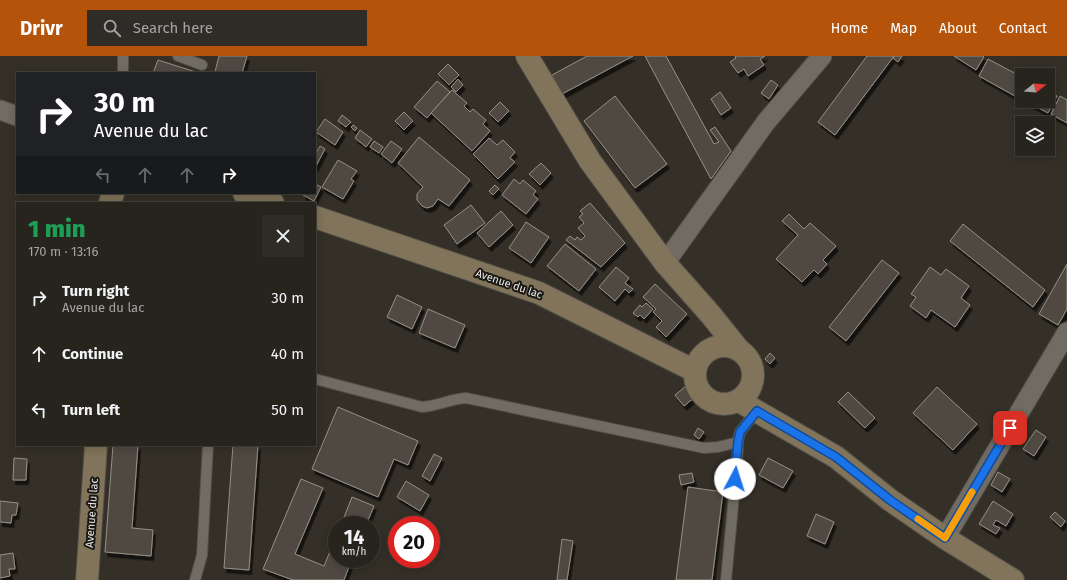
<!DOCTYPE html>
<meta charset="utf-8">
<style>
body{margin:0;font-family:"Fira Sans",sans-serif;background:#2f2c27;color:#f1f3f6;height:100vh;display:flex;flex-direction:column;font-size:15px;white-space:nowrap}
*{box-sizing:border-box;margin:0}
p{font-size:13px;color:#a4a4a4}
.icon{flex:none;width:22px;height:22px;fill:none;stroke:currentColor;stroke-width:2;stroke-linecap:round;stroke-linejoin:round}
.map{position:relative;flex:1;overflow:hidden}
.panel{position:absolute;left:16px;top:146px;width:300px;height:244px;display:flex;flex-direction:column;background:#27241e;border-radius:0px;box-shadow:0 2px 10px #0003,0 0 0 1px #43413c}
.panel>*{flex:none}
.banner{position:absolute;left:16px;top:16px;width:300px;height:122px;border-radius:0px;box-shadow:0 2px 10px #0003,0 0 0 1px #43413c;background:#202124;color:#fff;overflow:hidden}
.needle{width:26px;rotate:73deg}
.fabs{position:absolute;left:1015px;top:12px;display:grid;gap:8px}
.fabs a{display:grid;place-items:center;width:40px;height:40px;border-radius:0px;background:#27241e;box-shadow:0 2px 10px #0003,0 0 0 1px #43413c;font-size:20px}
.speed{position:absolute;left:328px;top:460px;display:flex;gap:8px;font-size:20px;font-weight:700;text-align:center}
.speed>*{display:grid;place-content:center;width:52px;height:52px;border-radius:50%;background:#27241e;box-shadow:0 2px 10px #0003,0 0 0 1px #43413c;line-height:1}
.speed small{font-size:10px;font-weight:400}
.speed .limit{border:6px solid #d22;background:#fff;color:#111}
.pin{position:absolute;display:grid;place-items:center;width:34px;height:34px;color:#fff;margin:-17px;border-radius:8px;box-shadow:0 2px 6px #0006}
.me{position:absolute;width:44px;margin:-22px;rotate:5deg;stroke-linejoin:round;filter:drop-shadow(0 0 3px #0008)}
.turn{display:flex;align-items:center;gap:14px;height:84px;padding:0 12px;font-size:18px}
.turn .icon{width:52px;height:52px;stroke-width:2.5}
.turn b{display:block;font-size:28px;line-height:34px}
.lanes{display:flex;align-items:center;height:38px;padding:0 12px;background:#0003;justify-content:center;gap:20px;direction:ltr}
.lanes .off{opacity:.35}
.round{display:grid;place-items:center;flex:none;width:42px;height:42px;border-radius:0px;background:#2f2c27}
.summary{display:flex;align-items:center;justify-content:space-between;height:68px;padding:0 12px}
h1{font-size:24px;font-weight:800;line-height:30px;color:#1e9e55}
ul{padding:0;list-style:none}
li{display:flex;align-items:center;gap:12px;height:56px;padding:0 12px}
li div{flex:1}
li b{display:block;font-size:15px}
li em{font-style:normal}
header{display:flex;align-items:center;gap:24px;box-sizing:border-box;height:56px;padding:0 20px;background:#b45309;color:#fff}
header strong{font-size:19px}
nav{display:flex;gap:22px;margin-inline-start:auto;font-size:14px}
.search{width:280px;height:36px;background:#2f2c27;display:flex;align-items:center;gap:10px;box-sizing:border-box;padding:0 14px;border-radius:0px;color:#a4a4a4;font-size:15px}
.map>svg:first-child{display:block}
.building{fill:#4f4a42;stroke:#959086;filter:url(#shadow)}
.lines{fill:none;stroke-linecap:round;stroke-linejoin:round}
.lane-casing{stroke:#524f47;stroke-width:12}
.street-casing{stroke:#524f47;stroke-width:21}
.secondary-casing{stroke:#524f47;stroke-width:24}
.lane{stroke:#716c63;stroke-width:10}
.street{stroke:#716c63;stroke-width:19}
.secondary{stroke:#81745a;stroke-width:22}
.route-casing{stroke:#114b97;stroke-width:10}
.route{stroke:#1a73e8;stroke-width:7}
.slow{stroke:#f59e0b;stroke-width:7}
.labels{text-anchor:middle;dominant-baseline:central;stroke-width:4;stroke-linejoin:round;paint-order:stroke}
.street-label{font-size:11px;fill:#edeae5;stroke:#1a1814}
</style>
<header>
<strong>Drivr</strong>
<div class="search"><svg class="icon" aria-label="search" viewBox="0 0 24 24"><circle cx="10" cy="10" r="6"/><path d="M15 15l6 6"/></svg>Search here</div>
<nav><a>Home</a><a>Map</a><a>About</a><a>Contact</a></nav>
</header>
<div class="map">
<svg width="1067" height="524" viewBox="0 0 1067 524">
<defs>
<filter id="shadow"><feDropShadow dx="2.5" dy="4.5" stdDeviation="0" flood-color="#0009"/></filter>
</defs>
<rect width="100%" height="100%" fill="#343028"/>
<g class="building">
<path d="M219,0H247L242,17H219L215,16Z"/>
<path d="M587,0H633L562,38L552,19Z"/>
<path d="M645,0H666L714,88L719,86L710,74L715,71L731,95L711,123Z"/>
<path d="M735,0H765L760,3L764,9L748,20L744,13L738,17L730,6L736,2Z"/>
<path d="M867,0H894L835,79L818,66Z"/>
<path d="M894,0H902L898,6L893,2Z"/>
<path d="M954,0H983L984,1L976,14Z"/>
<path d="M988,3L1022,21V44L979,20Z"/>
<path d="M158,4L196,16V17H153Z"/>
<path d="M448,8L459,19L449,29L438,18Z"/>
<path d="M458,23L463,29L456,36L451,31Z"/>
<path d="M771,24L778,29L769,43L761,37Z"/>
<path d="M437,25L450,36L427,62L414,51Z"/>
<path d="M452,34L467,47L464,50L470,56L473,53L486,64L483,68L490,75L472,95L431,57Z"/>
<path d="M1048,35L1057,40L1048,57L1025,45H1048Z"/>
<path d="M720,36L731,52L721,59L711,43Z"/>
<path d="M615,40L667,108L635,132L584,65Z"/>
<path d="M1060,40L1067,44V67L1051,58Z"/>
<path d="M500,46L509,55L498,66L489,57Z"/>
<path d="M404,56L413,65L404,74L395,65Z"/>
<path d="M342,59L351,66L346,71L338,65Z"/>
<path d="M325,63L343,76L335,89L316,76Z"/>
<path d="M353,69L357,72L355,75L351,71Z"/>
<path d="M360,74L372,83L366,91L355,82Z"/>
<path d="M419,81L470,124L449,150L438,143L433,150L427,152L422,150L417,144V138L423,131L398,107Z"/>
<path d="M489,82L497,89L503,84L515,96L510,102L515,106L498,123L473,98Z"/>
<path d="M374,85L383,91L379,97L370,91Z"/>
<path d="M391,85L402,93L392,107L381,98Z"/>
<path d="M320,90L325,93L315,112V99Z"/>
<path d="M338,104L357,115L351,123L354,125L343,143L322,131Z"/>
<path d="M541,107L551,117L540,129L529,118Z"/>
<path d="M514,123L520,128L523,124L536,135L533,139L538,143L526,158L502,139Z"/>
<path d="M315,128L321,131L314,145L303,139L304,137H315Z"/>
<path d="M495,129L499,133L493,139L489,135Z"/>
<path d="M590,147L625,187L601,211L566,184L570,180L575,184L577,181L581,184L585,180L578,172L584,167L579,161L583,158L580,155Z"/>
<path d="M471,149L485,167L457,188L444,169Z"/>
<path d="M501,155L513,169L489,191L477,177Z"/>
<path d="M789,158L804,173L810,167L836,190L823,204L827,208L818,218L814,214L802,226L776,203L798,179L782,165Z"/>
<path d="M526,166L549,181L531,207L509,192Z"/>
<path d="M963,168L1045,234L1033,251L950,185Z"/>
<path d="M565,188L596,213L579,235L547,210Z"/>
<path d="M882,204L899,217L846,285L829,271Z"/>
<path d="M1067,208V253L1058,269L1039,258Z"/>
<path d="M616,211L629,222L625,227L633,233L629,237L625,233L615,245L599,231Z"/>
<path d="M930,211L941,219L946,213L969,230L961,242L970,249L955,271L931,254L926,262L910,250L916,241L911,238Z"/>
<path d="M655,228L687,258L666,281L656,271L662,265L653,256L656,253L643,241Z"/>
<path d="M397,239L422,251L412,273L387,261Z"/>
<path d="M646,247L653,253L644,263L640,259L638,261L633,257L640,249L642,251Z"/>
<path d="M428,253L465,269L455,292L419,277Z"/>
<path d="M770,297L775,302L770,308L765,303Z"/>
<path d="M686,330L695,341L684,350L675,339Z"/>
<path d="M937,331L977,368L953,394L913,357Z"/>
<path d="M848,336L875,362L865,372L838,346Z"/>
<path d="M338,351L418,385L408,409L394,403L378,441L312,413Z"/>
<path d="M698,372L704,376L699,383L694,379Z"/>
<path d="M1036,374L1046,381L1034,400L1023,393Z"/>
<path d="M113,389H138L132,472L153,474L151,500L105,496Z"/>
<path d="M233,389H258L249,514L224,512Z"/>
<path d="M434,398L442,402L430,425L422,420Z"/>
<path d="M14,402L27,403L26,424H13Z"/>
<path d="M768,402L793,415L783,432L759,419Z"/>
<path d="M998,416L1010,423L1002,436L991,429Z"/>
<path d="M692,417L694,426L681,429L679,419Z"/>
<path d="M301,423L323,432L295,498L324,510L337,478V503H352L344,524H293L263,513Z"/>
<path d="M406,425L429,439L420,455L397,441Z"/>
<path d="M688,431L723,436L712,524H676Z"/>
<path d="M352,441L374,450L366,469H341Z"/>
<path d="M0,445L18,447L16,459H12L11,467L0,466Z"/>
<path d="M993,445L1013,458L1006,470L996,464L993,469L1000,472L996,478L979,468Z"/>
<path d="M1055,456L1065,465L1061,471L1050,461Z"/>
<path d="M816,458L834,466L825,488L807,480Z"/>
<path d="M562,483L573,485L567,524H557Z"/>
<path d="M13,497L15,513H9L10,520L0,522V499Z"/>
</g>
<g class="lines">
<g class="lane-casing">
<g id="lane">
<path d="M178,0L202,9"/>
<path d="M123,17V0"/>
<path d="M315,323L422,351C438,350 450,343 466,342L704,392L718,391L738,386"/>
<path d="M195,524L202,499L208,389"/>
<path d="M726,524L737,408L738,386L740,376L757,355"/>
</g>
</g>
<g class="street-casing">
<g id="street">
<path d="M0,54L17,60"/>
<path d="M665,207L766,66L822,0"/>
<path d="M945,482L1067,276"/>
</g>
</g>
<g class="secondary-casing">
<g id="secondary">
<path d="M527,0L590,105L665,207L711,259L739,294"/>
<path d="M244,137L273,147"/>
<path d="M110,147L113,137"/>
<path d="M315,161L539,237L695,315"/>
<circle cx="724" cy="319" r="29"/>
<path d="M739,345L836,401L890,444L945,482L1013,524"/>
<path d="M87,524L96,389"/>
</g>
</g>
<use href="#lane" class="lane"/>
<use href="#street" class="street"/>
<use href="#secondary" class="secondary"/>
</g>
<g class="lines">
<g class="route-casing">
<path id="route" d="M735,423L738,386L740,376L757,355L836,401L890,444L945,482L1010,372"/>
</g>
<use href="#route" class="route"/>
<path class="slow" d="M918,463L945,482L972,436"/>
</g>
<g class="labels">
<g class="street-label">
<text transform="translate(509 228) rotate(19)">Avenue du lac</text>
<text transform="translate(92 457) rotate(-86)">Avenue du lac</text>
</g>
</g>
</svg>
<div class="fabs">
<a><svg class="needle" viewBox="-14 -14 28 28"><path d="M0-13l5 13h-10z" fill="#e53935"/><path d="M0 13l5-13h-10z" fill="#a4a4a4"/></svg></a>
<a><svg class="icon" aria-label="layers" viewBox="0 0 24 24"><path d="M12 4l9 5-9 5-9-5zM3 14l9 5 9-5"/></svg></a>
</div>
<div class="speed"><div>14<small>km/h</small></div><div class="limit">20</div></div>
<div class="pin" style="left:1010px;top:372px;background:#d93025"><svg class="icon" aria-label="arrive" viewBox="0 0 24 24"><path d="M6 21V4h12l-3 4 3 4H6"/></svg></div>
<svg class="me" style="left:735px;top:423px" viewBox="-20 -20 40 40"><circle r="19" fill="#fff"/><path d="M0-13L10 11 0 6-10 11z" fill="#1a73e8"/></svg>
<div class="banner">
<div class="turn"><svg class="icon" aria-label="right" viewBox="0 0 24 24"><path d="M7 20v-9h11M14 6l5 5-5 5"/></svg><div><b>30 m</b>Avenue du lac</div></div>
<div class="lanes"><svg class="icon off" aria-label="left" viewBox="0 0 24 24"><path d="M17 20v-9H6M10 6l-5 5 5 5"/></svg><svg class="icon off" aria-label="ahead" viewBox="0 0 24 24"><path d="M12 20V5M6 11l6-6 6 6"/></svg><svg class="icon off" aria-label="ahead" viewBox="0 0 24 24"><path d="M12 20V5M6 11l6-6 6 6"/></svg><svg class="icon" aria-label="right" viewBox="0 0 24 24"><path d="M7 20v-9h11M14 6l5 5-5 5"/></svg></div>
</div>
<section class="panel">
<div class="summary"><div><h1>1 min</h1><p>170 m · 13:16</p></div><a class="round"><svg class="icon" aria-label="close" viewBox="0 0 24 24"><path d="M6 6l12 12M18 6L6 18"/></svg></a></div>
<ul>
<li><svg class="icon" aria-label="right" viewBox="0 0 24 24"><path d="M7 20v-9h11M14 6l5 5-5 5"/></svg><div><b>Turn right</b><p>Avenue du lac</p></div><em>30 m</em></li>
<li><svg class="icon" aria-label="ahead" viewBox="0 0 24 24"><path d="M12 20V5M6 11l6-6 6 6"/></svg><div><b>Continue</b></div><em>40 m</em></li>
<li><svg class="icon" aria-label="left" viewBox="0 0 24 24"><path d="M17 20v-9H6M10 6l-5 5 5 5"/></svg><div><b>Turn left</b></div><em>50 m</em></li>
</ul>
</section>
</div>
